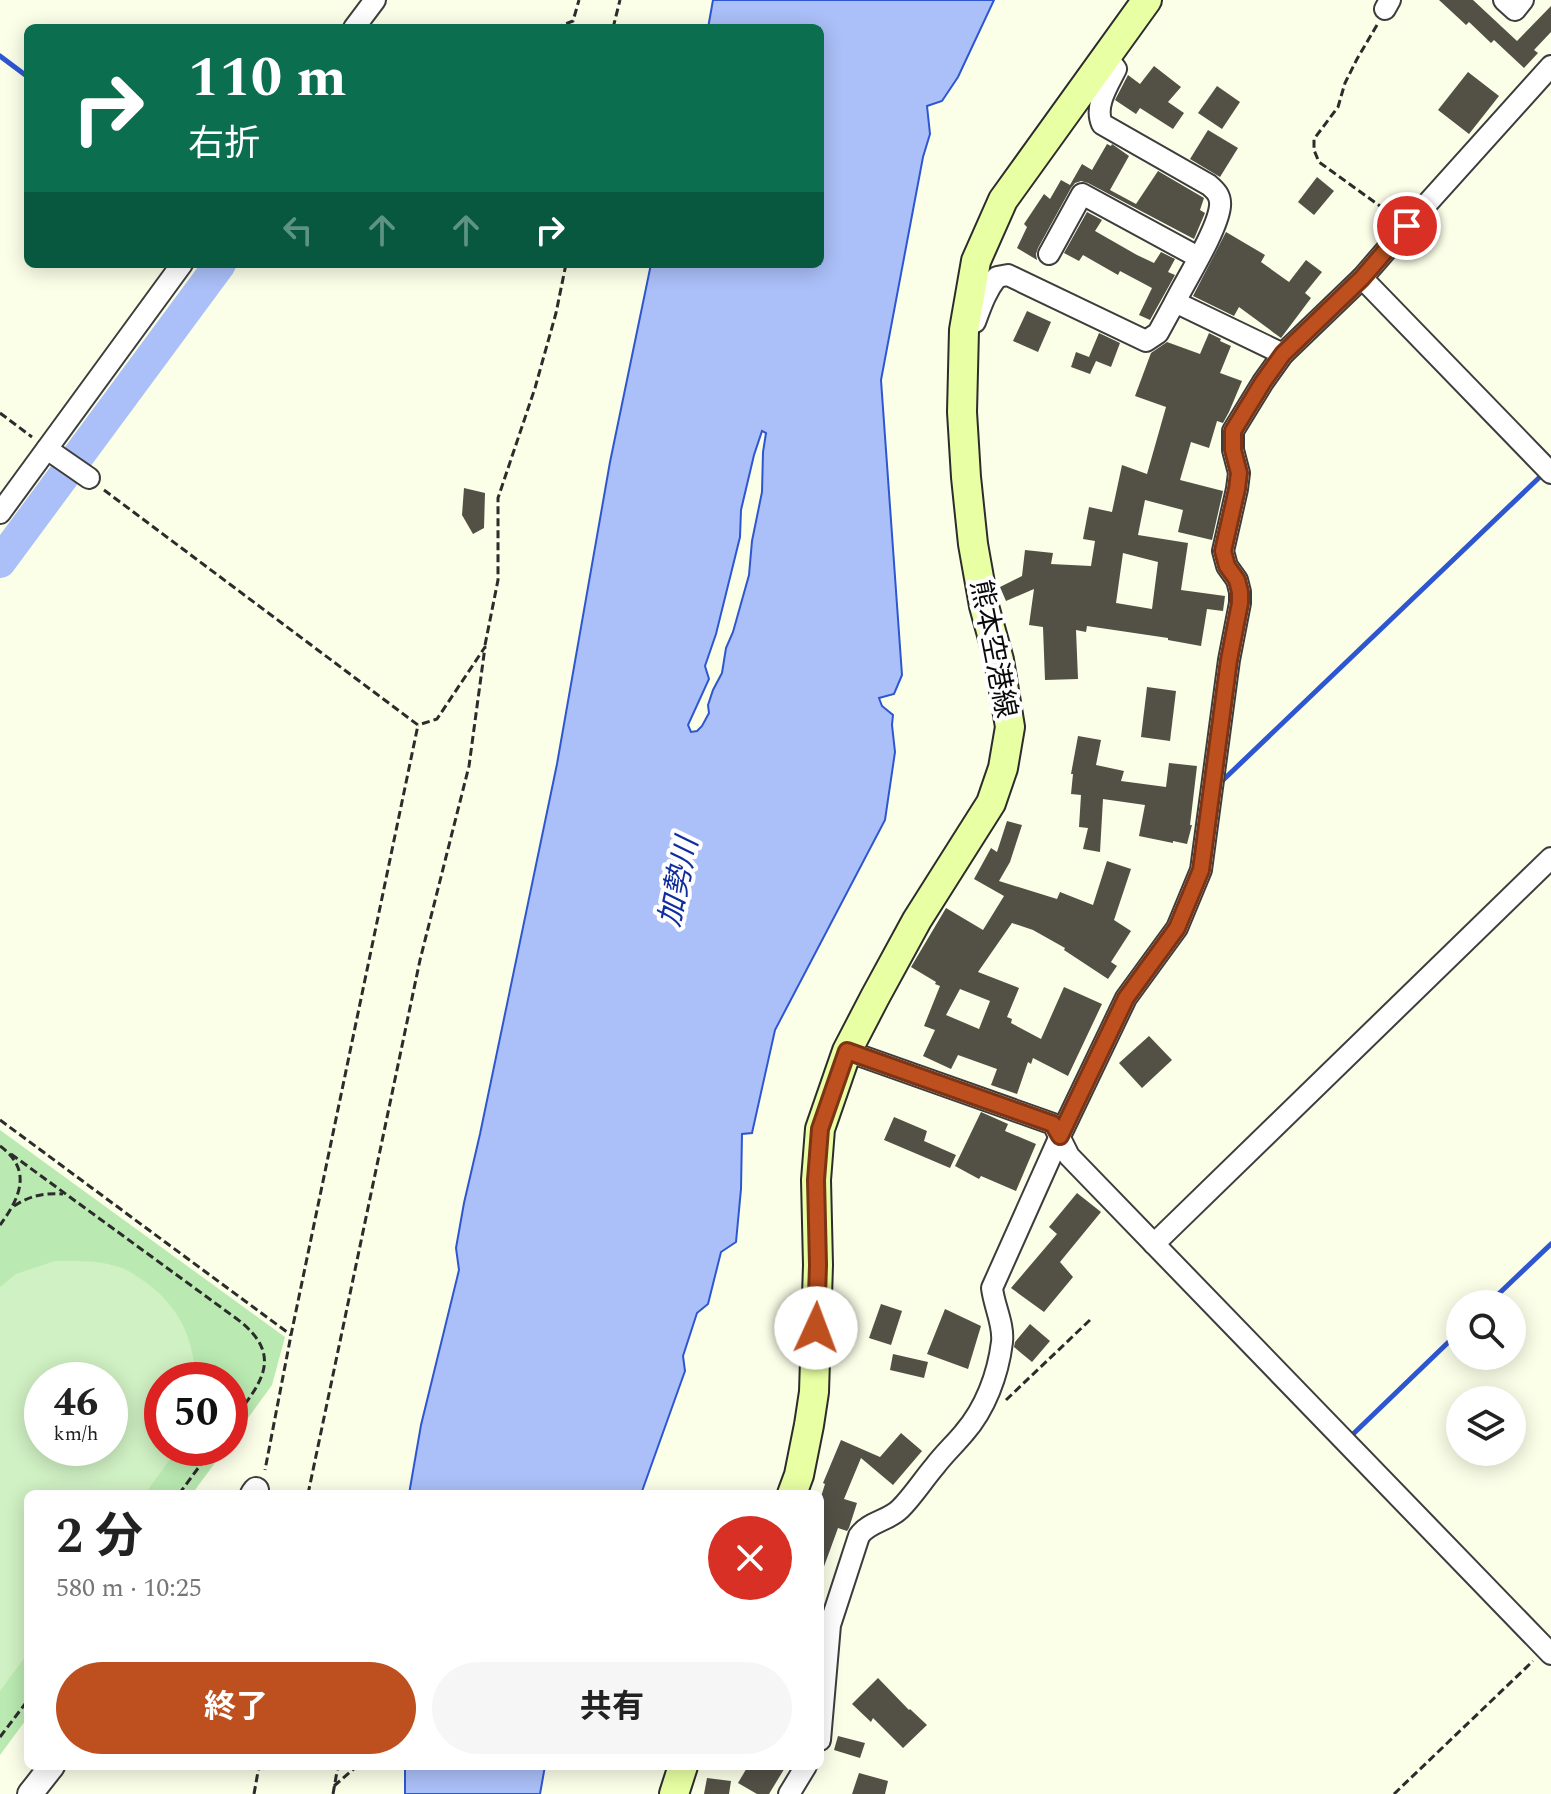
<!DOCTYPE html>
<html lang="ja">
<meta charset="utf-8">
<style>
body{margin:0;font-family:Spectral,"Noto Sans JP",serif;background:#f6f6f6;color:#222;height:100vh;display:flex;flex-direction:column;font-size:30px;white-space:nowrap}
*{box-sizing:border-box;margin:0}
p{font-size:26px;color:#767676}
.icon{flex:none;width:44px;height:44px;fill:none;stroke:currentColor;stroke-width:2;stroke-linecap:round;stroke-linejoin:round}
.map{position:relative;flex:1;overflow:hidden}
.side{position:absolute;left:24px;top:1490px;width:800px;height:280px;display:flex;flex-direction:column;background:#fff;border-radius:12px;box-shadow:0 4px 20px #0003}
.side>*{flex:none}
.top-card{position:absolute;left:24px;top:24px;width:800px;height:244px;border-radius:12px;box-shadow:0 4px 20px #0003;background:#0b6e4f;color:#fff;overflow:hidden}
.fabs{position:absolute;left:1446px;top:1290px;display:grid;gap:16px}
.fabs a{display:grid;place-items:center;width:80px;height:80px;border-radius:50%;background:#fff;box-shadow:0 4px 20px #0003;font-size:40px}
.speed{position:absolute;left:24px;top:1362px;display:flex;gap:16px;font-size:40px;font-weight:700;text-align:center}
.speed>*{display:grid;place-content:center;width:104px;height:104px;border-radius:50%;background:#fff;box-shadow:0 4px 20px #0003;line-height:1}
.speed small{font-size:20px;font-weight:400}
.speed .limit{border:12px solid #d22;background:#fff;color:#111}
.pin{position:absolute;display:grid;place-items:center;width:68px;height:68px;color:#fff;margin:-34px;border:4px solid #fff;border-radius:50%;box-shadow:0 2px 8px #0007}
.me{position:absolute;width:88px;margin:-44px;rotate:2deg;stroke-linejoin:round;filter:drop-shadow(0 0 6px #0008)}
.turn{display:flex;align-items:center;gap:28px;height:168px;padding:0 32px;font-size:36px}
.turn .icon{width:104px;height:104px;stroke-width:2.5}
.turn b{display:block;font-size:56px;line-height:68px}
.lanes{display:flex;align-items:center;height:76px;padding:0 32px;background:#0003;justify-content:center;gap:40px;direction:ltr}
.lanes .off{opacity:.35}
.round{display:grid;place-items:center;flex:none;width:84px;height:84px;border-radius:42px;background:#f6f6f6}
.headline{display:flex;align-items:center;justify-content:space-between;height:136px;padding:0 32px}
h1{font-size:48px;font-weight:700;line-height:60px}
.cta{display:flex;gap:16px;margin-top:auto;padding:16px 32px}
.cta a{flex:1;height:92px;border-radius:48px;background:#be501f;color:#fff;font-size:32px;font-weight:700;line-height:92px;text-align:center}
.cta a+a{background:#f6f6f6;color:#222}
.map>svg:first-child{display:block}
.green{fill:#baeab1;fill-rule:evenodd}
.pitch{fill:#d0f1c3;fill-rule:evenodd}
.water{fill:#abbff8;stroke:#2f56d1;stroke-width:2;fill-rule:evenodd}
.lines{fill:none;stroke-linecap:round;stroke-linejoin:round}
.stream{stroke:#2f56d1;stroke-width:5}
.river{stroke:#abbff8;stroke-width:32}
.building{fill:#535046;fill-rule:evenodd}
.minor-casing{stroke:#3d3d3d;stroke-width:24}
.tertiary-casing{stroke:#3d3d3d;stroke-width:28}
.secondary-casing{stroke:#2c2c2c;stroke-width:32}
.path{stroke:#2c2c2c;stroke-width:3;stroke-dasharray:8 4;stroke-linecap:butt}
.minor{stroke:#fff;stroke-width:20}
.tertiary{stroke:#fff;stroke-width:24}
.secondary{stroke:#e8ffa3;stroke-width:28}
.route-casing{stroke:#7c3414;stroke-width:20}
.route{stroke:#be501f;stroke-width:14}
.labels{text-anchor:middle;dominant-baseline:central;stroke-width:8;stroke-linejoin:round;paint-order:stroke}
.street-label{font-size:28px;fill:#0a0a0a;stroke:#fff}
.water-label{font-size:30px;font-style:italic;fill:#112e9f;stroke:#fff}
</style>
<div class="map">
<svg width="1551" height="1794" viewBox="0 0 1551 1794">
<rect width="100%" height="100%" fill="#fbffe8"/>
<path class="green" d="M0,1130L285,1337L272,1385L230,1443V1380H162V1448H226L192,1494H28V1717L0,1755ZM42,1380H110V1448H42Z"/>
<path class="pitch" d="M55,1261C77,1261 100,1260 122,1268C128,1270 133,1274 138,1277C177,1302 193,1334 196,1380H162V1448H178L145,1494H28V1653L0,1691V1287L16,1274ZM42,1380H110V1448H42Z"/>
<g class="water">
<path d="M713,0H994L958,77L942,101L927,106L930,134L923,157L881,380L902,675L894,694L879,698L882,706L893,715L892,725L895,752L885,820L775,1030L752,1133L742,1134L741,1189L736,1242L721,1252L708,1304L697,1313L683,1356L685,1371L641,1494H409L421,1425L459,1270L456,1248L464,1203L480,1134L557,764L610,462L651,264H820V28H708ZM762,431L766,433L763,452L762,492L752,541L749,575L733,632L726,648L722,673L713,690L708,705L709,713L702,726L697,731L691,732L688,725L709,679L705,666L716,634L740,537L741,510L754,455Z"/>
<path d="M410,1766H545L540,1794H405V1769Z"/>
</g>
<g class="lines">
<g class="stream">
<path d="M0,56L28,77"/>
<path d="M1220,783L1545,472"/>
<path d="M1488,1304L1551,1244"/>
<path d="M1350,1437L1460,1331"/>
</g>
<path class="river" d="M0,562L220,264"/>
</g>
<g class="building">
<path d="M1439,0H1473L1517,41L1551,6V32L1534,50L1538,53L1524,68L1494,40L1491,43L1469,22L1466,25Z"/>
<path d="M1154,66L1181,87L1168,102L1184,113L1173,129L1140,108L1136,114L1115,100L1128,75L1140,84Z"/>
<path d="M1468,72L1499,96L1469,134L1438,110Z"/>
<path d="M1217,86L1240,102L1222,129L1198,113Z"/>
<path d="M1208,130L1238,148L1220,177L1190,159Z"/>
<path d="M1107,144L1111,146L1112,144L1129,156L1110,190L1136,204L1158,171L1204,198L1200,210L1205,213L1194,239L1088,183L1081,181L1075,183L1071,188L1038,248L1036,254L1037,260L1017,248L1027,227L1024,224L1044,194L1050,199L1061,180L1070,185L1082,164L1092,170Z"/>
<path d="M1317,177L1334,191L1314,215L1298,202Z"/>
<path d="M1087,212L1102,220L1095,231L1137,255L1154,263L1161,252L1175,259L1168,272L1175,275L1150,320L1139,315L1152,288L1120,271L1118,275L1083,255L1079,261L1064,253Z"/>
<path d="M1226,232L1265,255L1261,262L1289,282L1306,260L1322,272L1305,293L1311,298L1281,338L1239,307L1234,316L1193,296Z"/>
<path d="M1027,311L1051,322L1038,352L1013,341Z"/>
<path d="M1099,333L1120,343L1111,367L1096,361L1090,374L1071,367L1076,352L1089,357Z"/>
<path d="M1209,333L1221,339L1220,341L1231,346L1220,373L1242,381L1229,412L1223,423L1217,421L1209,448L1191,442L1180,480L1223,491L1212,540L1178,532L1183,510L1145,500L1138,535L1188,543L1181,590L1225,596L1223,611L1207,609L1201,646L1168,640V638L1087,626L1086,632L1076,630L1078,679L1045,680L1043,627L1029,625L1034,589L1006,601L1000,587L1022,576L1025,550L1053,553L1051,564L1091,566L1095,541L1083,539L1089,507L1112,512L1122,465L1147,474L1166,407L1135,396L1151,353L1167,342L1200,354ZM1123,553L1158,562L1152,609L1116,603Z"/>
<path d="M464,488L485,493L484,528L473,534L462,515Z"/>
<path d="M1147,687L1176,691L1170,741L1141,737Z"/>
<path d="M1078,736L1101,740L1096,765L1124,771L1121,781L1166,787L1169,763L1197,766L1190,825H1192L1187,844L1173,841V843L1139,836L1145,805L1103,799L1100,852L1083,849L1088,828L1079,827L1081,795L1071,794L1073,774H1071Z"/>
<path d="M1007,821L1022,825L1010,862L999,881L1057,899L1060,892L1093,905L1107,861L1131,869L1114,920L1131,931L1111,962L1117,966L1108,979L1064,950L1065,948L1033,930L1012,923L978,972L1019,988L1007,1017L1012,1019L1011,1023L1041,1039L1064,987L1102,1004L1068,1076L1033,1058L1031,1064L1028,1062L1017,1094L991,1085L997,1069L958,1055L951,1069L923,1056L935,1030L924,1026L940,986L935,984L936,982L911,967L946,908L983,930L1004,896L974,879L991,848L997,852ZM960,989L990,1001L979,1029L946,1015Z"/>
<path d="M1149,1036L1172,1060L1142,1088L1119,1063Z"/>
<path d="M981,1112L1008,1124L1005,1131L1036,1144L1016,1191L981,1176L979,1179L955,1166Z"/>
<path d="M894,1117L927,1131L924,1141L956,1155L950,1168L884,1140Z"/>
<path d="M1077,1193L1101,1212L1060,1262L1073,1277L1044,1312L1011,1288L1057,1234L1049,1227Z"/>
<path d="M881,1304L902,1311L891,1345L869,1338Z"/>
<path d="M945,1309L981,1326L968,1369L927,1354Z"/>
<path d="M1030,1324L1050,1341L1032,1362L1014,1347L1015,1342Z"/>
<path d="M893,1354L928,1362L924,1378L890,1370Z"/>
<path d="M901,1433L922,1451L893,1485L861,1458L844,1499L857,1503L849,1528L847,1531L838,1528L822,1572L820,1571V1500L825,1484L823,1483L841,1440L880,1457Z"/>
<path d="M878,1678L909,1710L910,1709L927,1725L903,1748L873,1718L871,1722L852,1704Z"/>
<path d="M838,1736L865,1743L860,1758L834,1750Z"/>
<path d="M748,1766H786L769,1794H757L738,1783Z"/>
<path d="M859,1773L888,1781L885,1794H852Z"/>
<path d="M707,1778L731,1781L729,1794H704Z"/>
</g>
<g class="lines">
<g class="minor-casing">
<g id="minor">
<path d="M1504,0L1515,10L1523,0"/>
<path d="M1385,9L1390,0"/>
<path d="M354,28L375,0"/>
<path d="M1107,57L1116,69C1108,85 1094,106 1102,124L1209,185C1216,191 1221,196 1220,206C1218,229 1186,280 1175,302"/>
<path d="M1049,254L1082,194L1198,257"/>
<path d="M1362,278L1551,473"/>
<path d="M975,322C981,306 986,291 997,277L1008,275L1146,341L1158,333L1175,302L1283,354"/>
<path d="M47,449L89,478"/>
<path d="M0,513L182,264"/>
<path d="M847,1051L1053,1124L1069,1156L1551,1654"/>
<path d="M1154,1244L1551,858"/>
<path d="M820,1740L830,1625L859,1536C868,1522 888,1521 900,1509C913,1496 923,1480 935,1466C944,1454 955,1444 964,1433C985,1409 998,1375 1002,1342C1004,1324 994,1306 992,1288L1060,1136L1126,998L1177,928L1201,870L1229,660L1240,603V592L1237,580L1227,566L1223,551L1237,489L1239,473L1233,450V431L1263,382L1283,354L1362,278L1407,226L1551,66"/>
<path d="M789,1794L806,1766"/>
</g>
</g>
<g class="tertiary-casing">
<g id="tertiary">
<path d="M253,1494L256,1490"/>
<path d="M30,1794L52,1766"/>
</g>
</g>
<g class="secondary-casing">
<g id="secondary">
<path d="M792,1494L799,1475L809,1425L814,1392L818,1265L816,1180L820,1129L847,1051L875,997L917,920L991,803L1003,768L1010,727L999,660L984,606L973,544L966,477L962,412L964,330L976,261L1003,200L1147,0"/>
<path d="M674,1794L683,1766"/>
</g>
</g>
<g class="path">
<path d="M1377,25L1357,59L1345,83L1338,107L1314,139V150L1319,162L1391,214"/>
<path d="M555,28L573,21L579,0"/>
<path d="M613,28L620,0"/>
<path d="M0,413L32,437"/>
<path d="M104,490L418,725L291,1335L265,1470"/>
<path d="M485,645L498,580V498L535,388L556,313L566,264"/>
<path d="M0,1120L291,1335"/>
<path d="M0,1146C33,1170 20,1198 0,1225"/>
<path d="M11,1154L237,1319C287,1357 259,1385 230,1424"/>
<path d="M14,1206C31,1195 44,1193 63,1194"/>
<path d="M1006,1400L1091,1319"/>
<path d="M179,1494L213,1448"/>
<path d="M308,1494L420,960L469,766L485,647L437,719L418,725"/>
<path d="M0,1737L28,1700"/>
<path d="M334,1786L357,1766"/>
<path d="M254,1794L259,1766"/>
<path d="M333,1794L338,1766"/>
<path d="M1394,1794L1533,1661"/>
</g>
<use href="#minor" class="minor"/>
<use href="#tertiary" class="tertiary"/>
<use href="#secondary" class="secondary"/>
</g>
<g class="lines">
<g class="route-casing">
<path id="route" d="M816,1328L818,1265L816,1180L820,1129L847,1051L1053,1124L1060,1136L1126,998L1177,928L1201,870L1229,660L1240,603V592L1237,580L1227,566L1223,551L1237,489L1239,473L1233,450V431L1263,382L1283,354L1362,278L1407,226"/>
</g>
<use href="#route" class="route"/>
</g>
<g class="labels">
<g class="street-label">
<text transform="translate(993 649) rotate(79)">熊本空港線</text>
</g>
<g class="water-label">
<text transform="translate(679 882) rotate(-78)">加勢川</text>
</g>
</g>
</svg>
<div class="fabs">
<a><svg class="icon" aria-label="search" viewBox="0 0 24 24"><circle cx="10" cy="10" r="6"/><path d="M15 15l6 6"/></svg></a>
<a><svg class="icon" aria-label="layers" viewBox="0 0 24 24"><path d="M12 4l9 5-9 5-9-5zM3 14l9 5 9-5"/></svg></a>
</div>
<div class="speed"><div>46<small>km/h</small></div><div class="limit">50</div></div>
<div class="pin" style="left:1407px;top:226px;background:#d93025"><svg class="icon" aria-label="arrive" viewBox="0 0 24 24"><path d="M6 21V4h12l-3 4 3 4H6"/></svg></div>
<svg class="me" style="left:816px;top:1328px" viewBox="-20 -20 40 40"><circle r="19" fill="#fff"/><path d="M0-13L10 11 0 6-10 11z" fill="#be501f"/></svg>
<div class="top-card">
<div class="turn"><svg class="icon" aria-label="right" viewBox="0 0 24 24"><path d="M7 20v-9h11M14 6l5 5-5 5"/></svg><div><b>110 m</b>右折</div></div>
<div class="lanes"><svg class="icon off" aria-label="left" viewBox="0 0 24 24"><path d="M17 20v-9H6M10 6l-5 5 5 5"/></svg><svg class="icon off" aria-label="ahead" viewBox="0 0 24 24"><path d="M12 20V5M6 11l6-6 6 6"/></svg><svg class="icon off" aria-label="ahead" viewBox="0 0 24 24"><path d="M12 20V5M6 11l6-6 6 6"/></svg><svg class="icon" aria-label="right" viewBox="0 0 24 24"><path d="M7 20v-9h11M14 6l5 5-5 5"/></svg></div>
</div>
<section class="side">
<div class="headline"><div><h1>2 分</h1><p>580 m · 10:25</p></div><a class="round" style="background:#d93025;color:#fff"><svg class="icon" aria-label="close" viewBox="0 0 24 24"><path d="M6 6l12 12M18 6L6 18"/></svg></a></div>
<div class="cta"><a>終了</a><a>共有</a></div>
</section>
</div>
